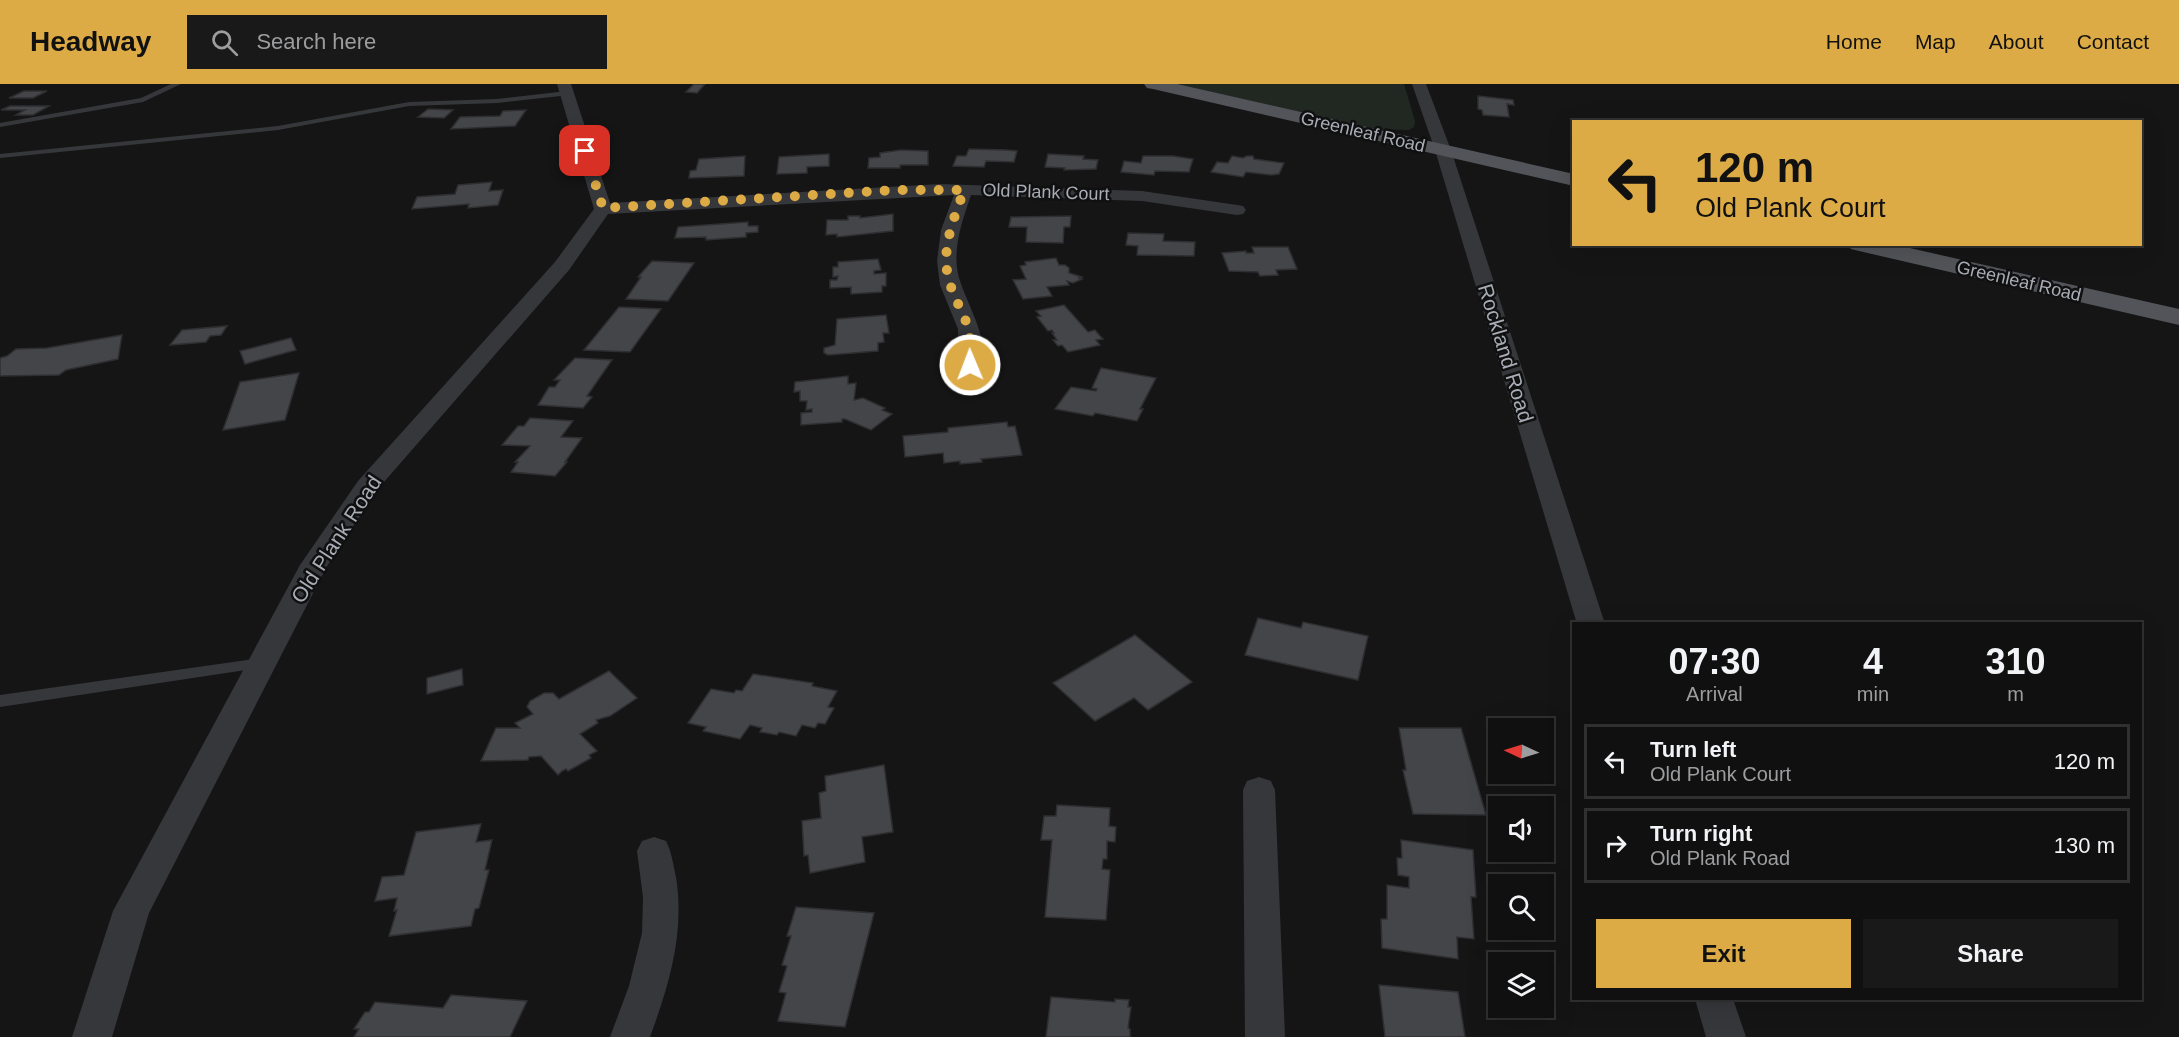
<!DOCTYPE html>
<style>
body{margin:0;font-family:Helvetica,sans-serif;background:#191919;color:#f1f3f6;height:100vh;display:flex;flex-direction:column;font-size:22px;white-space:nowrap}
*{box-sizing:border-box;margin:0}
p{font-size:20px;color:#9c9d9f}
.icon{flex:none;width:33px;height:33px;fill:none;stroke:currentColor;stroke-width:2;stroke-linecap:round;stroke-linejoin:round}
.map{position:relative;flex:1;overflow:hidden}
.panel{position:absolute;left:1572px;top:538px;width:570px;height:378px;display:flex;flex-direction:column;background:#101010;border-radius:0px;box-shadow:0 6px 24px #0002,0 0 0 2px #303030}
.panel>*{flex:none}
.top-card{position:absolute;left:1572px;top:36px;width:570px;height:126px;border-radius:0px;box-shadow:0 6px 24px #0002,0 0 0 2px #303030;background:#ddab45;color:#111;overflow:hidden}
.needle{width:39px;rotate:274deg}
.tools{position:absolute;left:1488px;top:634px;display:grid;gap:12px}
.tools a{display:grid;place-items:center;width:66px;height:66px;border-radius:0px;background:#101010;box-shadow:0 6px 24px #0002,0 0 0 2px #303030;font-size:30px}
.pin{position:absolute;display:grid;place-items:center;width:51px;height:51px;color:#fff;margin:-26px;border-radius:12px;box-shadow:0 3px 9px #0006}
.me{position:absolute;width:66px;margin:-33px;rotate:359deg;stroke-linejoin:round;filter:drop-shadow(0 0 4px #0008)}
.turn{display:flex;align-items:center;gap:21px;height:126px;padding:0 24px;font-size:27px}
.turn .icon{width:78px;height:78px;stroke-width:2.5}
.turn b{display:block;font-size:42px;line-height:51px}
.eta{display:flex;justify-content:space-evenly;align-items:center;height:102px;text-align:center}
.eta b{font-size:36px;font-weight:800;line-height:42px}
.action{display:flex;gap:12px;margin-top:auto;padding:12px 24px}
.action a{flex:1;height:69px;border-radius:0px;background:#ddab45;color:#111;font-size:24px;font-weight:800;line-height:69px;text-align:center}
.action a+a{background:#191919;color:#f1f3f6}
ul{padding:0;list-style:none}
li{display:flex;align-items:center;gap:18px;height:75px;margin:0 12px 9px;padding:0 12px;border:3px solid #303030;border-radius:0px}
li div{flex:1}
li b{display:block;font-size:22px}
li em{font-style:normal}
header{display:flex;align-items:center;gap:36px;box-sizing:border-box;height:84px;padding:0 30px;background:#ddab45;color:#111}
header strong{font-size:28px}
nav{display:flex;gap:33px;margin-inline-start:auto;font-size:21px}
.search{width:420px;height:54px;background:#191919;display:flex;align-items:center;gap:15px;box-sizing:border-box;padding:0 21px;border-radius:0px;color:#9c9d9f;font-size:22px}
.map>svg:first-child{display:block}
.green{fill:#212822}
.building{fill:#444549;stroke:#2f2f32;stroke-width:1.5}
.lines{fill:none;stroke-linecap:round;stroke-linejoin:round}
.service{fill:#36373b;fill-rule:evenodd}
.minor{fill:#36373b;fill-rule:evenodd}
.primary{fill:#525459;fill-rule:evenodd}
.route{stroke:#ddab45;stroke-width:10;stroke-dasharray:0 18}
.labels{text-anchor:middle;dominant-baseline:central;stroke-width:5;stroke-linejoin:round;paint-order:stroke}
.far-street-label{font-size:18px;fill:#a8acb5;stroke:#101011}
.street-label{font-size:21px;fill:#a8acb5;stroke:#101011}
</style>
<header>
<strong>Headway</strong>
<div class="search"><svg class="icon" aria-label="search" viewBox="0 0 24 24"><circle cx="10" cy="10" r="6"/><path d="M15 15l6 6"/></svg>Search here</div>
<nav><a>Home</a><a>Map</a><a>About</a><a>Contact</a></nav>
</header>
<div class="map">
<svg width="2179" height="953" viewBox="0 0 2179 953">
<rect width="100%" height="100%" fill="#151516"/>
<path class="green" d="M1174,0H1404L1415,37L1414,43L1409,46L1368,45Z"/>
<g class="building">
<path d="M694,0H705L697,9L686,8Z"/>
<path d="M24,7H47L33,14H9Z"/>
<path d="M1478,12L1513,16L1514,21L1507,20L1509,33L1483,31L1482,26L1478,25Z"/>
<path d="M10,22H49L33,31H16L25,26H1Z"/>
<path d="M428,25L453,26L444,34L418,33Z"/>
<path d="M526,26L515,42L451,45L460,33L500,32L503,27Z"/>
<path d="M969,65L1006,66L1017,67L1014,78L986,77L984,83L953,82L957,72H966Z"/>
<path d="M901,66L928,67V81H900V84H868L869,74L880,73V69Z"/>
<path d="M829,70V82L807,83V89L777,90L779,73Z"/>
<path d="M1048,70L1084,72L1083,75L1098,76L1096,85L1064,86L1065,84L1045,83Z"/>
<path d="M745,72L744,92L689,94L690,87L696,86L699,75Z"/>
<path d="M1143,72H1173L1193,75L1189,88L1155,87L1154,91L1121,88L1124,77L1141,79Z"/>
<path d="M1232,72L1243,74L1247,72H1253L1254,75L1284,79L1279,90L1271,91L1246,88L1243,93L1211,88L1217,78L1228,79Z"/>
<path d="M492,98L489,107L503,106L498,121L468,124L469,120L412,125L417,113L455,110L458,101Z"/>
<path d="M893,130V147L837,153V150L826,151L827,136H848V132H860V134Z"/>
<path d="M1071,132L1070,143H1064L1063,159L1026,158L1027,143H1009L1011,133Z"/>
<path d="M748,138V142H758V148L746,149V153L706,156V153L675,154L678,143Z"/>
<path d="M1128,149L1164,150L1163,157L1195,158L1194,172L1137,171L1138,162L1126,161Z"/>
<path d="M1252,163H1288L1297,185L1276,186L1278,191L1260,192L1258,188L1229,187L1222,169L1246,167V169H1254Z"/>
<path d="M1056,174L1059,181H1065L1069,184V189L1082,193L1079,194L1082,195L1073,199L1067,197L1069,201L1047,203L1052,212L1023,215L1013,196L1026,195L1020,182L1026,181L1025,178Z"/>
<path d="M878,175L881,186L874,187V190L886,189V202H882V208L851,210V203L830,204V196H837L838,192L833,193V183H838V178Z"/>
<path d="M652,177L694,179L668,217L626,215L641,193H638Z"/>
<path d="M1064,221L1088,248L1095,246L1100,252L1103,255L1096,256L1100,261L1068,268L1062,261L1058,262L1053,256H1057L1052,249H1054L1052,246L1048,247L1037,233L1041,232L1036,227Z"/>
<path d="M619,223L661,225L630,268L584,266Z"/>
<path d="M886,231L889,249H883L884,258L878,259V267L828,271L824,269V264L835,261L837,235Z"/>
<path d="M227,242L221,251L210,252L206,258L170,261L182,246Z"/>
<path d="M122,251L118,275L66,286L59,291L0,292V274L7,272L16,265L47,264Z"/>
<path d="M291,254L296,266L245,280L240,267Z"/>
<path d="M575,274L612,276L587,312L592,313L583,324L538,321L549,303H555L560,296H554L556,294Z"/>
<path d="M1101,284L1156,294L1140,325H1143L1137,337L1095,329L1093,332L1055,325L1071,303L1096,307L1097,305L1092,304Z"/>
<path d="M299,289L285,336L223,346L240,298Z"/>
<path d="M848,292V300L856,299L854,316L863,314L885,324L882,326L892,330L871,346L845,335H842V338L801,341V329L812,328V325L806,326L807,317H800V307L794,308L795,298Z"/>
<path d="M530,334L573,337L561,353L582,354L565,378H567L555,392L511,388L518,378H515L530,362L502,361L518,342H524Z"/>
<path d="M1007,338L1008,343L1015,342L1022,371L981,375L982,378L960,380V377L944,379L943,369L905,373L903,352L948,348V344Z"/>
<path d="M1258,534L1301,544L1303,538L1368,552L1358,596L1245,571Z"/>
<path d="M1135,551L1192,598L1148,626L1134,614L1095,637L1053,599Z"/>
<path d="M462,585L463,601L427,610V594Z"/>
<path d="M609,587L637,614L610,632L596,636L598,639L580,650L597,667L589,671L591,674L568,687L566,685L562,687L558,691L541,672L529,673L528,676L481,677L496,644H520L515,639L533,630L527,623L530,617L544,609H553L559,615Z"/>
<path d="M753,590L813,599L812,602L837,607L828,623L834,624L825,640L818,639L815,644L802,641L796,652L779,648L777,651L760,648L762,644L750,641L740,655L703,647L706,643L688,639L711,605L734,609L736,606L742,607Z"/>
<path d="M1399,644H1461L1486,731L1413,730L1403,686H1406Z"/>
<path d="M884,681L893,748L862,753L865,778L810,789L808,771L804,772L802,737L821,734L819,709L826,707L825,692Z"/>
<path d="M1057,721L1110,724L1109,742L1116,743L1115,758L1107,757V775H1103L1102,785L1110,786L1106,836L1045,833L1052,756H1041L1044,732H1056Z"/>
<path d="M481,740L476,758L492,756L485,786H489L479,824L475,825L471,842L389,852L397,826L394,827L397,814L375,817L382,793L404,791L416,748Z"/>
<path d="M1401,756L1473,766L1476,813H1471L1474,855L1457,853L1458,875L1382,864L1381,835H1387V801L1409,804V793L1398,791L1397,774H1402Z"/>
<path d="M796,823L874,829L845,943L778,937L786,909L779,908L787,882L782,881L791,852H787Z"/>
<path d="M1379,901L1458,908L1465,953H1385Z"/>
<path d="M451,911L527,917L510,953H354L359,945H354L365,928H369L375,918L443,924Z"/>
<path d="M1051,913L1115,918V915L1129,916L1128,923H1131L1128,944L1130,945V953H1046Z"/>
</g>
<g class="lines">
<g class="service">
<path d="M171,0H181L143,18L0,43V39L141,14Z"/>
<path d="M567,7H570V11L497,19L409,22L278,46L0,74V70L278,42L409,18L497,15Z"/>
<path d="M261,574L266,575L268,579L266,583L0,623V611Z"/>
</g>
<g class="minor">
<path d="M557,0H571L610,119L940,100L1142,107L1237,121L1243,122L1246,126L1243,130L1237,131L1142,117L971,111C963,135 954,159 957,184C960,212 996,259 978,286L970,288L962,286L959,281L958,245L940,201L937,177L941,146L954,111L608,130L569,186L377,406L327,482L149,829L112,953H72L113,827L300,481L358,397L555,178L594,125Z"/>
<path d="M1412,0H1426L1451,66L1605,540H1577L1435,66Z"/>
<path d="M1259,693L1271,697L1275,706L1285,953H1245L1243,706L1247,697Z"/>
<path d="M654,753L666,757C672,769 673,780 676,793C685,849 669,901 650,953H610L629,902L642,849L643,813L637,767L642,757Z"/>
<path d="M1695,915H1733L1746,953H1706Z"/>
</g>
<g class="primary">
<path d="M1144,0H1177L1574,90V102L1153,5L1147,4Z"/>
<path d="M1848,160H1892L2179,225V241L1859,167L1851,165Z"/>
</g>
</g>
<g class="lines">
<path class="route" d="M585,67L603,124L895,106H964C955,132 943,159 947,187C950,207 960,222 967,240C971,254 971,267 970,281"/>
</g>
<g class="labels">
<g class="far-street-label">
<text transform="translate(1363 48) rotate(13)">Greenleaf Road</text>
<text transform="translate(1046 108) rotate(2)">Old Plank Court</text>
<text transform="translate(2019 197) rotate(13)">Greenleaf Road</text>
</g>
<g class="street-label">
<text transform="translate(1506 269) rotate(73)">Rockland Road</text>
<text transform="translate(336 455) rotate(-57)">Old Plank Road</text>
</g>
</g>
</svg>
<div class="tools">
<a><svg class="needle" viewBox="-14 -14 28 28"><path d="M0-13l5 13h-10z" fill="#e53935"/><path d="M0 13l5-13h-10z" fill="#9c9d9f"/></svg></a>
<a><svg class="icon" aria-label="sound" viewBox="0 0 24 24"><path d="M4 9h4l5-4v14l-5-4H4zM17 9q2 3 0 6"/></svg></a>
<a><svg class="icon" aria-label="search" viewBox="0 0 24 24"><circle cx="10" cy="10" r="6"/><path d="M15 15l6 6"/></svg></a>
<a><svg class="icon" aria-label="layers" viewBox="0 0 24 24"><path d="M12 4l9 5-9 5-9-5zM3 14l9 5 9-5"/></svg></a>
</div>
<div class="pin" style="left:585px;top:67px;background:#d93025"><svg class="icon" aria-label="arrive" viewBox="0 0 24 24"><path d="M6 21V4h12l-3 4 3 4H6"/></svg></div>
<svg class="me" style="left:970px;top:281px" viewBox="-20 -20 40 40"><circle r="17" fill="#ddab45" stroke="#fff" stroke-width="3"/><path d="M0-11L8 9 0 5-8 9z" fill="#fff"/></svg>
<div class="top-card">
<div class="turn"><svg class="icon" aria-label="left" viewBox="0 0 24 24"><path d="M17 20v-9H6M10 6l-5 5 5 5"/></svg><div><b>120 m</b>Old Plank Court</div></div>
</div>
<section class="panel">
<div class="eta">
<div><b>07:30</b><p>Arrival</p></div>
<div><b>4</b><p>min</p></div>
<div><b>310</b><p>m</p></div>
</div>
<ul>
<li><svg class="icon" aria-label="left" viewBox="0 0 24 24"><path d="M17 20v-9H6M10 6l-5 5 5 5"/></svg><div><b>Turn left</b><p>Old Plank Court</p></div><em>120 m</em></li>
<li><svg class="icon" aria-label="right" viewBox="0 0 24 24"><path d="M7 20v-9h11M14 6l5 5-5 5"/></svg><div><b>Turn right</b><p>Old Plank Road</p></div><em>130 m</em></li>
</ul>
<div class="action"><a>Exit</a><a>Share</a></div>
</section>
</div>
